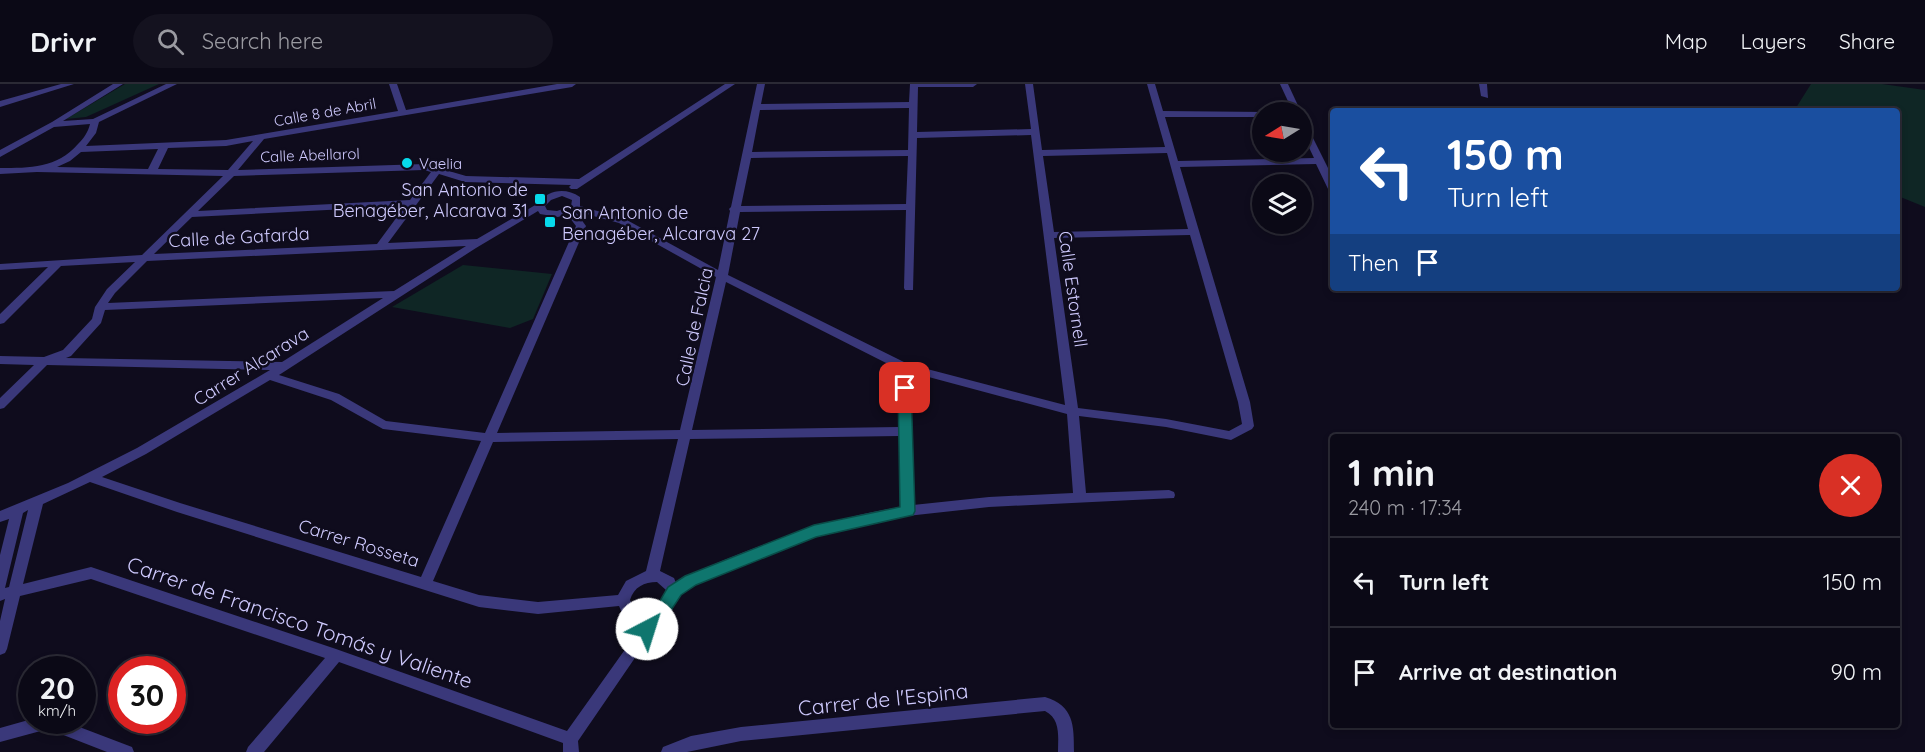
<!DOCTYPE html>
<meta charset="utf-8">
<style>
body{margin:0;font-family:Quicksand,sans-serif;background:#14121f;color:#f1f3f6;height:100vh;display:flex;flex-direction:column;font-size:22px;white-space:nowrap}
*{box-sizing:border-box;margin:0}
p{font-size:20px;color:#9a9aa1}
.icon{flex:none;width:33px;height:33px;fill:none;stroke:currentColor;stroke-width:2;stroke-linecap:round;stroke-linejoin:round}
.map{position:relative;flex:1;overflow:hidden}
.details{position:absolute;left:1330px;top:350px;width:570px;height:294px;display:flex;flex-direction:column;background:#0b0916;border-radius:6px;box-shadow:0 3px 9px #0003,0 0 0 2px #2b2a35}
.details>*{flex:none}
.top-card{position:absolute;left:1330px;top:24px;width:570px;height:183px;border-radius:6px;box-shadow:0 3px 9px #0003,0 0 0 2px #2b2a35;background:#1a4fa0;color:#fff;overflow:hidden}
.needle{width:39px;rotate:259deg}
.buttons{position:absolute;left:1252px;top:18px;display:grid;gap:12px}
.buttons a{display:grid;place-items:center;width:60px;height:60px;border-radius:50%;background:#0b0916;box-shadow:0 3px 9px #0003,0 0 0 2px #2b2a35;font-size:30px}
.speed{position:absolute;left:18px;top:572px;display:flex;gap:12px;font-size:30px;font-weight:700;text-align:center}
.speed>*{display:grid;place-content:center;width:78px;height:78px;border-radius:50%;background:#0b0916;box-shadow:0 3px 9px #0003,0 0 0 2px #2b2a35;line-height:1}
.speed small{font-size:15px;font-weight:400}
.speed .limit{border:9px solid #d22;background:#fff;color:#111}
.pin{position:absolute;display:grid;place-items:center;width:51px;height:51px;color:#fff;margin:-26px;border-radius:12px;box-shadow:0 3px 9px #0006}
.me{position:absolute;width:66px;margin:-33px;rotate:40deg;stroke-linejoin:round;filter:drop-shadow(0 0 4px #0008)}
.turn{display:flex;align-items:center;gap:21px;height:126px;padding:0 18px;font-size:27px}
.turn .icon{width:78px;height:78px;stroke-width:2.5}
.turn b{display:block;font-size:42px;line-height:51px}
.then{display:flex;align-items:center;height:57px;padding:0 18px;background:#0003;gap:12px;font-size:22px}
.round{display:grid;place-items:center;flex:none;width:63px;height:63px;border-radius:32px;background:#14121f}
.headline{display:flex;align-items:center;justify-content:space-between;height:102px;padding:0 18px}
h1{font-size:36px;font-weight:700;line-height:45px}
ul{padding:0;list-style:none}
li{display:flex;align-items:center;gap:18px;height:90px;padding:0 18px;border-top:2px solid #2b2a35}
li div{flex:1}
li b{display:block;font-size:22px}
li em{font-style:normal}
header{display:flex;align-items:center;gap:36px;box-sizing:border-box;height:84px;padding:0 30px;background:#0b0916;border-bottom:2px solid #2b2a35}
header strong{font-size:28px}
nav{display:flex;gap:33px;margin-inline-start:auto;font-size:21px}
.search{width:420px;height:54px;background:#14121f;display:flex;align-items:center;gap:15px;box-sizing:border-box;padding:0 21px;border-radius:33px;color:#9a9aa1;font-size:22px}
.map>svg:first-child{display:block}
.green{fill:#0f2625}
.lines{fill:none;stroke-linecap:round;stroke-linejoin:round}
.street{fill:#3a387a;fill-rule:evenodd}
.route{fill:#0f766e;stroke:#0a4d48;stroke-width:1.5}
.poi-dot{fill:#07daeb;stroke:#0f0c1d;stroke-width:2}
.labels{text-anchor:middle;dominant-baseline:central;stroke-width:5;stroke-linejoin:round;paint-order:stroke}
.far-street-label{font-size:15px;fill:#cec9fd;stroke:#0f0c1d}
.far-poi-label{font-size:15px;fill:#cec9fd;stroke:#0f0c1d;text-anchor:start}
.poi-label{font-size:18px;fill:#cec9fd;stroke:#0f0c1d;text-anchor:end}
.street-label{font-size:18px;fill:#cec9fd;stroke:#0f0c1d}
.near-street-label{font-size:21px;fill:#cec9fd;stroke:#0f0c1d}
</style>
<header>
<strong>Drivr</strong>
<div class="search"><svg class="icon" aria-label="search" viewBox="0 0 24 24"><circle cx="10" cy="10" r="6"/><path d="M15 15l6 6"/></svg>Search here</div>
<nav><a>Map</a><a>Layers</a><a>Share</a></nav>
</header>
<div class="map">
<svg width="1925" height="668" viewBox="0 0 1925 668">
<rect width="100%" height="100%" fill="#0f0c1d"/>
<g class="green">
<path d="M125,0H159L86,33L66,35Z"/>
<path d="M1811,0H1882L1925,6V123L1898,112V27H1794Z"/>
<path d="M463,181L552,190L533,235L510,244L392,223Z"/>
</g>
<g class="lines">
<g class="street">
<path d="M61,0H74L0,23V17Z"/>
<path d="M113,0H123L63,37L93,35L166,0H177L99,38L96,49L86,62L226,56L398,27L389,0H397L406,26L557,0H576L572,3L264,55L238,86L425,80L441,83L442,85L466,92L579,95L725,0H735L577,105H571L569,103L571,101L465,98L439,90L388,159L477,155L537,120C548,106 565,103 580,113V122L625,135L718,186L730,127L729,125L731,123L757,0H765L761,20L909,18L910,0H977L973,3H918L917,48L1031,45L1025,0H1033L1042,66L1165,63L1147,0H1155L1163,27L1266,28H1263V33H1165L1178,77L1314,74L1302,49V37L1306,40L1334,96V110L1329,107L1316,80L1180,83L1250,318L1254,342L1252,345L1231,356L1166,343L1079,332L1086,409L1169,406L1174,408L1175,411L1174,414L989,423L898,433L854,442L787,462L696,500L679,512L672,526L657,535L652,549L578,657L579,668H563V659L339,578L264,668H246L248,663L325,574L91,495L20,512L7,565L5,569L0,571V537L5,515L0,517V471L9,435L0,438V427L68,399L137,364L270,286L47,281L4,324L0,325V314L34,281L0,280V272L44,273L63,266L92,235L95,223L107,205L135,178L61,182L4,239L0,240V230L48,183L0,186V180L142,171L223,92L37,88L0,90V84C30,84 57,84 78,60C84,54 88,48 90,40L54,43L0,73V66L52,38ZM909,24L908,66L752,68L760,26ZM1031,51L1065,321L908,280L728,191L740,128L906,126L904,204L905,206H913L917,54ZM253,57L228,86L158,85L168,64L226,62ZM158,65L148,85L57,83L70,77L81,68ZM1167,69L1188,145L1054,148L1043,72ZM908,72L906,120L741,122L751,74ZM424,86L431,88L410,116L198,127L234,92ZM562,112L572,116L571,122L557,127L547,126L545,122L551,116ZM405,122L377,160L154,170L192,133ZM538,127L540,130L558,133L567,130L576,142L485,349L386,337L339,310L279,291L476,164ZM575,127L619,139L716,193L680,346L497,349L586,142ZM1190,151L1238,318L1242,340L1229,347L1166,335L1078,324L1054,154ZM466,162L394,207L108,219L115,209L147,177ZM726,198L898,285L899,343L692,346ZM383,214L282,278L66,274L71,272L101,239L105,226ZM910,288L1067,330L1073,409L989,413L913,421ZM270,296L331,316L383,345L481,357L421,493L180,419L102,393L146,370ZM899,352L900,423C825,435 756,462 686,492L676,499L674,494L660,487L690,355ZM678,355L646,487L626,497L618,511L538,518L479,511L433,497L493,358ZM90,398L177,428L479,523L538,530L619,522L623,531L642,537L641,543L567,647L336,565L91,483L23,500L43,420ZM28,426L9,503L5,504L23,429ZM657,498L666,506L662,517C653,525 645,528 633,523L630,516C634,503 644,498 657,498Z"/>
<path d="M1280,0H1288L1301,28H1293Z"/>
<path d="M1479,0H1487L1488,14L1481,12Z"/>
<path d="M1045,613C1074,622 1074,641 1074,668H1058C1058,653 1061,635 1045,627L741,657L687,668H661L663,663L691,652L741,643Z"/>
<path d="M32,635L61,636L132,663L134,668H107L48,645L0,658V644Z"/>
</g>
</g>
<path class="route" d="M905,299L911,304L915,427L913,431L816,453L696,501L681,511L668,531L658,536L653,550L647,552L641,550L639,545L646,527L657,522L668,503L685,492L814,441L900,423L898,304Z"/>
<g class="poi-dot">
<circle cx="407" cy="79" r="6"/>
<rect x="534" y="109" width="12" height="12" rx="3"/>
<rect x="544" y="132" width="12" height="12" rx="3"/>
</g>
<g class="labels">
<g class="far-street-label">
<text transform="translate(325 28) rotate(-10)">Calle 8 de Abril</text>
<text transform="translate(310 71) rotate(-2)">Calle Abellarol</text>
</g>
<g class="far-poi-label">
<text x="419" y="79">Vaelia</text>
</g>
<g class="poi-label">
<text x="528" y="105">San Antonio de<tspan x="528" dy="21">Benagéber, Alcarava 31</tspan></text>
<text x="562" y="128" text-anchor="start">San Antonio de<tspan x="562" dy="21">Benagéber, Alcarava 27</tspan></text>
</g>
<g class="street-label">
<text transform="translate(239 153) rotate(-3)">Calle de Gafarda</text>
<text transform="translate(1073 205) rotate(82)">Calle Estornell</text>
<text transform="translate(694 243) rotate(-78)">Calle de Falcia</text>
<text transform="translate(251 282) rotate(-32)">Carrer Alcarava</text>
<text transform="translate(359 459) rotate(17)">Carrer Rosseta</text>
</g>
<g class="near-street-label">
<text transform="translate(300 538) rotate(19)">Carrer de Francisco Tomás y Valiente</text>
<text transform="translate(883 615) rotate(-6)">Carrer de l'Espina</text>
</g>
</g>
</svg>
<div class="buttons">
<a><svg class="needle" viewBox="-14 -14 28 28"><path d="M0-13l5 13h-10z" fill="#e53935"/><path d="M0 13l5-13h-10z" fill="#9a9aa1"/></svg></a>
<a><svg class="icon" aria-label="layers" viewBox="0 0 24 24"><path d="M12 4l9 5-9 5-9-5zM3 14l9 5 9-5"/></svg></a>
</div>
<div class="speed"><div>20<small>km/h</small></div><div class="limit">30</div></div>
<div class="pin" style="left:905px;top:304px;background:#d93025"><svg class="icon" aria-label="arrive" viewBox="0 0 24 24"><path d="M6 21V4h12l-3 4 3 4H6"/></svg></div>
<svg class="me" style="left:647px;top:545px" viewBox="-20 -20 40 40"><circle r="19" fill="#fff"/><path d="M0-13L10 11 0 6-10 11z" fill="#0f766e"/></svg>
<div class="top-card">
<div class="turn"><svg class="icon" aria-label="left" viewBox="0 0 24 24"><path d="M17 20v-9H6M10 6l-5 5 5 5"/></svg><div><b>150 m</b>Turn left</div></div>
<div class="then">Then<svg class="icon" aria-label="arrive" viewBox="0 0 24 24"><path d="M6 21V4h12l-3 4 3 4H6"/></svg></div>
</div>
<section class="details">
<div class="headline"><div><h1>1 min</h1><p>240 m · 17:34</p></div><a class="round" style="background:#d93025;color:#fff"><svg class="icon" aria-label="close" viewBox="0 0 24 24"><path d="M6 6l12 12M18 6L6 18"/></svg></a></div>
<ul>
<li><svg class="icon" aria-label="left" viewBox="0 0 24 24"><path d="M17 20v-9H6M10 6l-5 5 5 5"/></svg><div><b>Turn left</b></div><em>150 m</em></li>
<li><svg class="icon" aria-label="arrive" viewBox="0 0 24 24"><path d="M6 21V4h12l-3 4 3 4H6"/></svg><div><b>Arrive at destination</b></div><em>90 m</em></li>
</ul>
</section>
</div>
